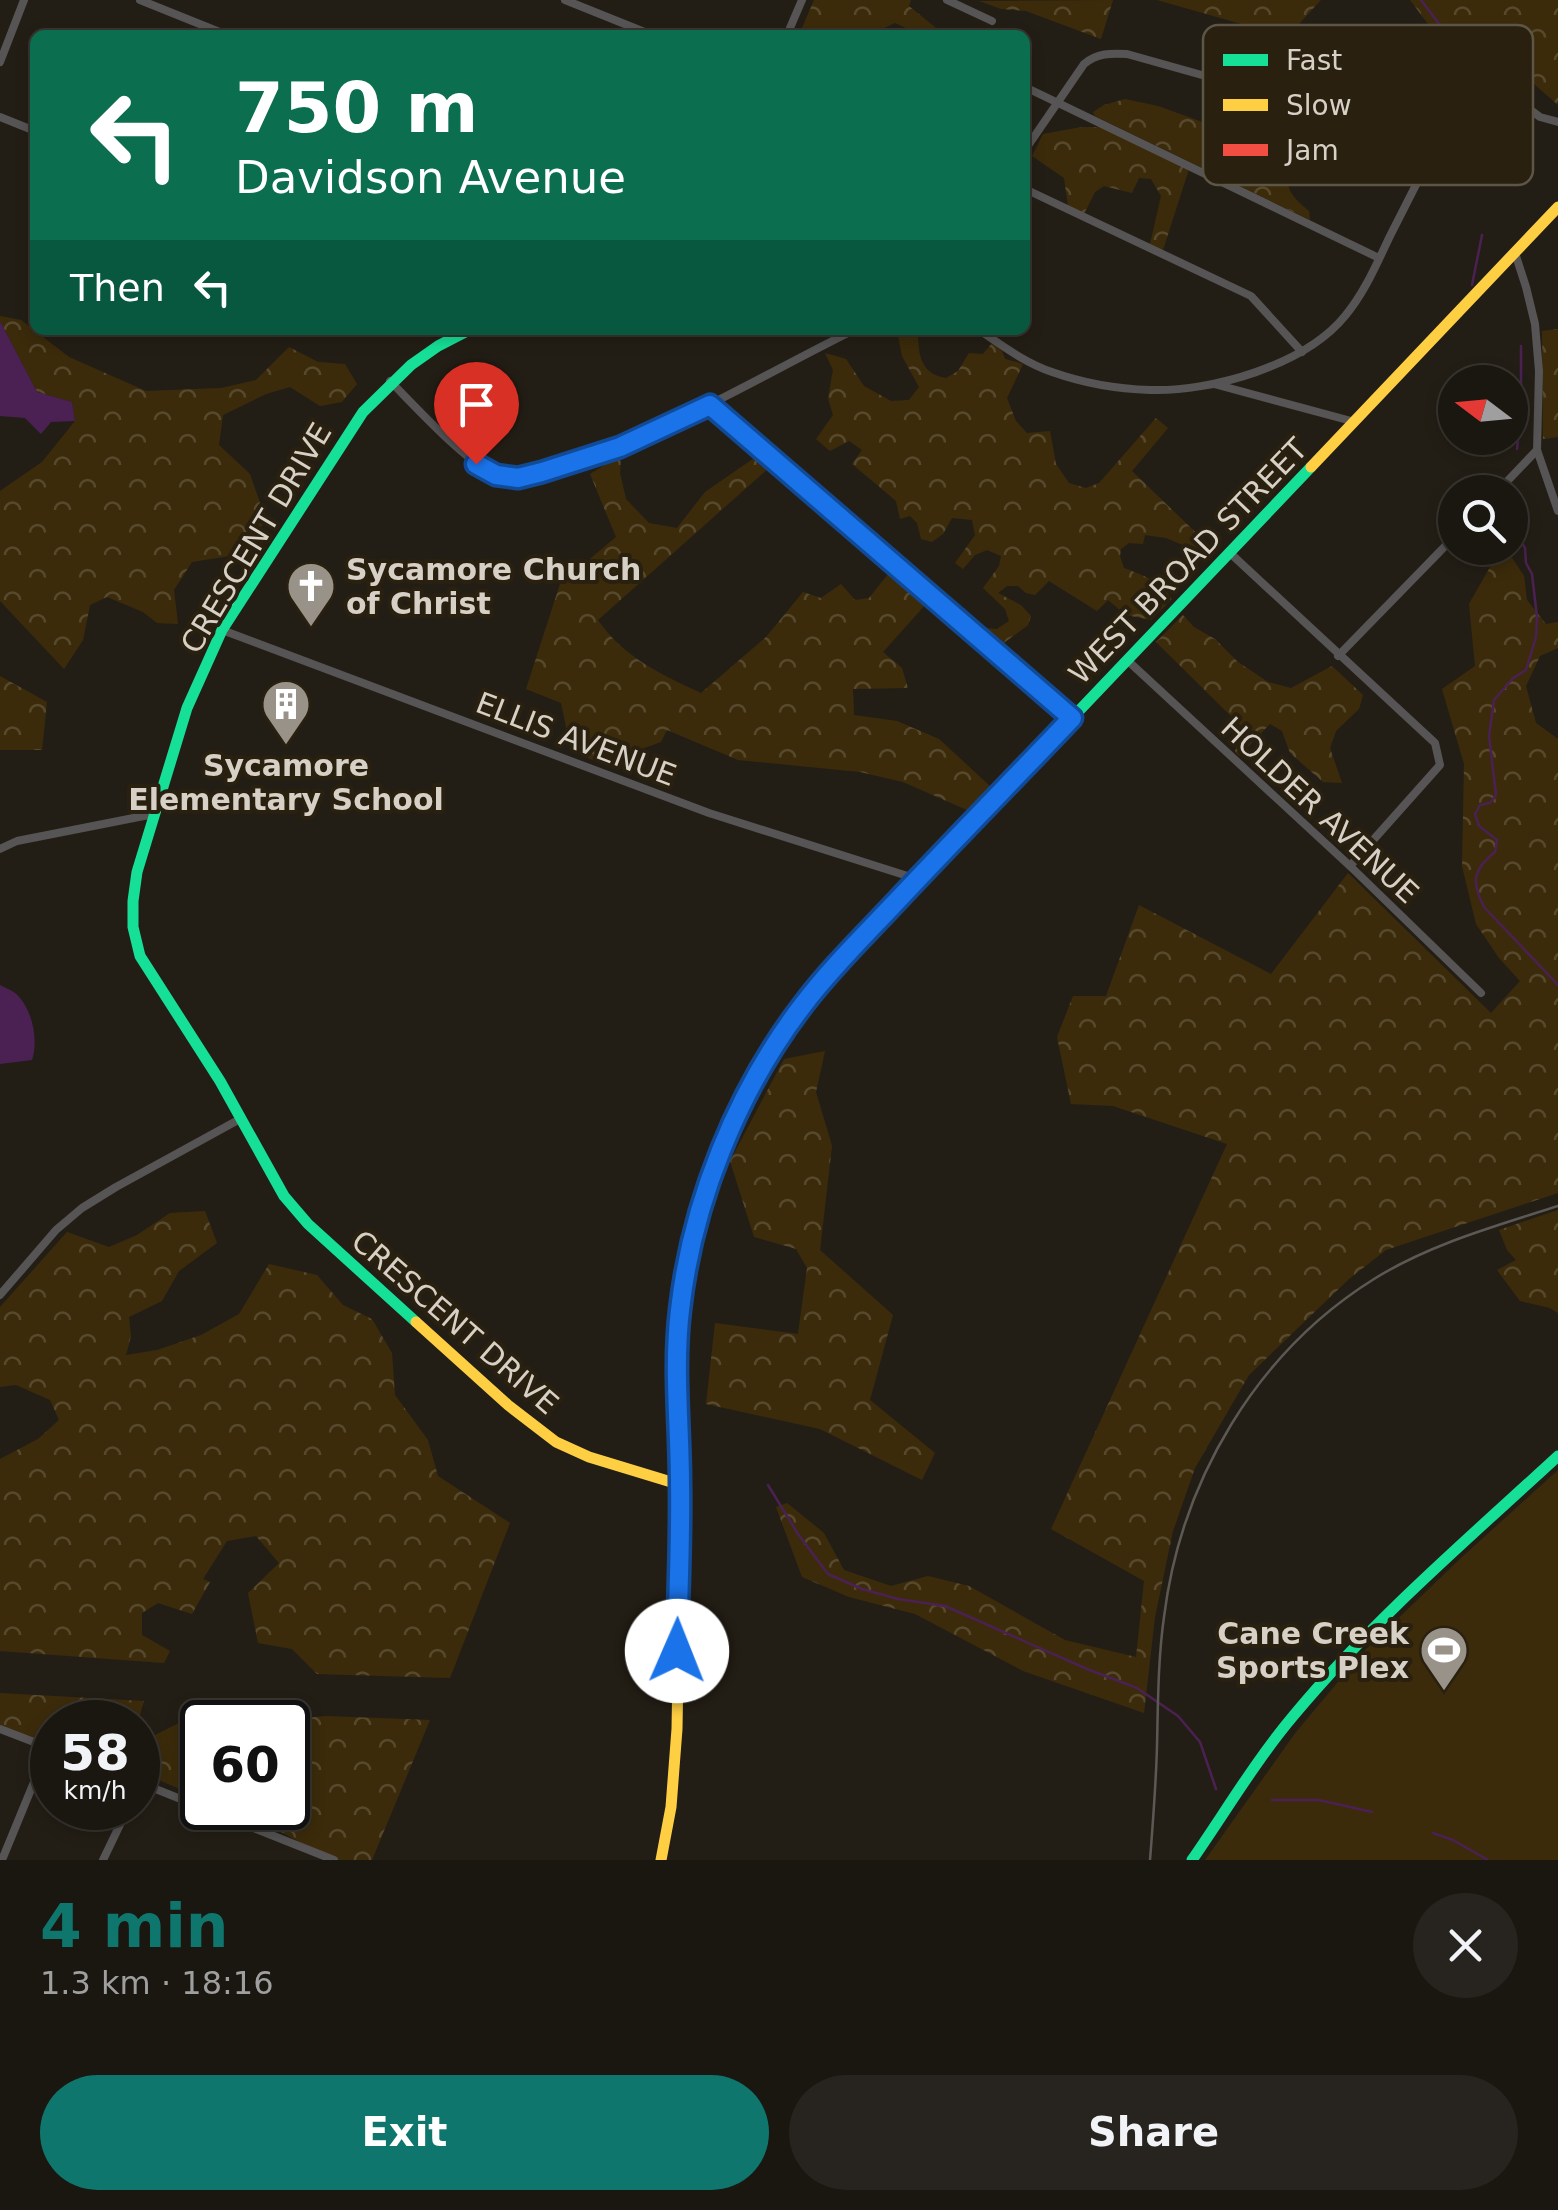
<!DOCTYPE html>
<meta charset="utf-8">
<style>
body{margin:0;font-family:"DejaVu Sans",sans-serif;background:#27231e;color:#f1f3f6;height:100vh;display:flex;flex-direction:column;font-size:38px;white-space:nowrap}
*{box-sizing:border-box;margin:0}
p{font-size:32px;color:#9f9f9f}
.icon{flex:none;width:55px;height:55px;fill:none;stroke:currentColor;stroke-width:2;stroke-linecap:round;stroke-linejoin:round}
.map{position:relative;height:1860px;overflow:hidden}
.panel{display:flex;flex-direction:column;background:#1a1610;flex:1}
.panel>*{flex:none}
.guide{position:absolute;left:30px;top:30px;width:1000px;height:305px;border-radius:15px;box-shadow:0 5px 15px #0003,0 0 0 2px #383530;background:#0b6e4f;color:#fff;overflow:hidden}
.needle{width:65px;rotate:286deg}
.buttons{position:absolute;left:1438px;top:365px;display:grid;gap:20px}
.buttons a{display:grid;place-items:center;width:90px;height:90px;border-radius:50%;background:#1a1610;box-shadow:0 5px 15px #0003,0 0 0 2px #383530;font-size:50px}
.speed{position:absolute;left:30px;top:1700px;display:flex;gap:20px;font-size:50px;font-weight:700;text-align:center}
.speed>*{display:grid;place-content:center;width:130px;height:130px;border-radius:50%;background:#1a1610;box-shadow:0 5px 15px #0003,0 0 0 2px #383530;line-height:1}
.speed small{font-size:25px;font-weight:400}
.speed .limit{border:5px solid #111;border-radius:15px;background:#fff;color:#111}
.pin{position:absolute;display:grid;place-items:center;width:85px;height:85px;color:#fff;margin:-102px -42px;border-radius:50% 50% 50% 0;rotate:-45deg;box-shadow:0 0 10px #0007}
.pin .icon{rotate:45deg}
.me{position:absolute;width:110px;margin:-55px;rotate:1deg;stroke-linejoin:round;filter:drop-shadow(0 0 8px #0008)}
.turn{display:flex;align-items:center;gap:35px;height:210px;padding:0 40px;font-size:45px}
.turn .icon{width:130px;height:130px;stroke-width:2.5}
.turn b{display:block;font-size:70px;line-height:85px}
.then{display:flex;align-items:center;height:95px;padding:0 40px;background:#0003;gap:20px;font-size:38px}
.round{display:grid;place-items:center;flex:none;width:105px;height:105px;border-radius:52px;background:#27231e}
.overview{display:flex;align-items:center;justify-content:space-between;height:170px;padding:0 40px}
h1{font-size:60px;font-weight:600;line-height:75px;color:#0f766e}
.cta{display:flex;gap:20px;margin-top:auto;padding:20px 40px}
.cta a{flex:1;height:115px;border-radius:60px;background:#0f766e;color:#fff;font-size:40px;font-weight:600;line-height:115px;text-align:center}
.cta a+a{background:#27231e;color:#f1f3f6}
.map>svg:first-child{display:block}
.forest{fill:url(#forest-crowns)}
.pitch{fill:#3b2b0b}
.water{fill:#4b2153}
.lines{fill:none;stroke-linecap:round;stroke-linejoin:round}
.stream{stroke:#4b2153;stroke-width:2.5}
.street{stroke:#565454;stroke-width:8}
.fast{stroke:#16e098;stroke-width:11}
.slow{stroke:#ffcf43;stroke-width:11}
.jam{stroke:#f24e42;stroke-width:11}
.rail{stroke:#5c5955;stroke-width:2.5}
.route-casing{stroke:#114b97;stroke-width:25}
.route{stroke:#1a73e8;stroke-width:18}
.labels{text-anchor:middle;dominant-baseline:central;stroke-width:8;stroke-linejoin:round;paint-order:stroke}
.street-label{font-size:30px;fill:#d7d0c6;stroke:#29200f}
.poi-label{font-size:30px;font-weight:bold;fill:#d7d0c6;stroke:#29200f;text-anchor:start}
.key{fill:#29200f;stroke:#5d5546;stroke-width:2.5}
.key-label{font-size:28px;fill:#d7d0c6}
</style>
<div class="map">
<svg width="1558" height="1860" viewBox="0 0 1558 1860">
<defs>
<pattern id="forest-crowns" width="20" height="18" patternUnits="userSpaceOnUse" patternTransform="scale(2.5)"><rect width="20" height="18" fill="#3b2b0b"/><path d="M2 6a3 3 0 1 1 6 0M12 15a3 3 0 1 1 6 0" fill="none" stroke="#57492d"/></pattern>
</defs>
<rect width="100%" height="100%" fill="#231e15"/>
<g class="forest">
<path d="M814,0H911L909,6L936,28L951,35H921L895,23L882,29L879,35H799Z"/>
<path d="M1113,0L1101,39L1026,11L1001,9L979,1Z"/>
<path d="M1157,0H1321L1287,37Z"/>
<path d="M1410,0H1558V105L1524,75L1466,83L1437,36Z"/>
<path d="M1125,99L1158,106L1208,124L1235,142L1242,143L1267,162L1277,157L1284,145L1297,149C1286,181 1280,188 1309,211L1310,220L1095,116L1093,112L1104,105Z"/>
<path d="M1082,127H1102L1189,169L1163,250L1150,244L1161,196L1151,179L1139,178L1132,193L1104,186L1095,192L1084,214L1068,206L1064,178L1032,156L1043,134Z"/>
<path d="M0,316L21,320L69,357L146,391L221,388L256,380L289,347L318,362L345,364L357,384L342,402L320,406L290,387L266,394L223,415L219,445L250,474L266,520L242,554L192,562L174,590L178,624L157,623L143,612L107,597L90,605L83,640L64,669L0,601V491L42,462L75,421L72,402L37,392L0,321Z"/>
<path d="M1558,329V437L1543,439L1542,331Z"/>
<path d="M897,330H918C918,354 920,374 946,378L958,371L969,353L983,354L992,343L1002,351L1005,359L1023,364L1007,398L1016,421L1027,433L1050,431L1056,464L1069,483L1086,488L1099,483L1156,418L1168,428L1132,471L1215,551L1205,554L1166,538L1145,535L1143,544L1129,543L1121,549L1120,556L1124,568C1146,577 1158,579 1172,599L1151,620L1126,615L1108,600L1097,611L1049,581L1035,595L1026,593L1018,586H1007L998,593L1021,605L1031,616L1028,625L1001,645L984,628L997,629L1009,621L1005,609L983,588L999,566L1001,556L987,550L975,555L963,569L955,563L975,535L972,520L952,518L943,534L932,542L921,539L917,523L910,516L900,519L896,501L852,464L862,450L849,441L830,451L816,439L833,415L828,398L833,370L825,353L846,359L864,386L891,401L909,400L919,387L902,356Z"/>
<path d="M760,454L772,465L598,620C623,657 662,675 701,693L766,637L803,592L821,598L841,584L855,600L869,598L889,573L926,604L883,652L902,668L908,688L853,689L854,715L897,721L939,739L990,786L967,810L903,782L860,772L738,760L667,730L661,742L633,752L611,767C566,751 571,747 561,703L526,689L560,584L616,537L590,474L621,455L620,473L626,499L649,523L677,528L705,492Z"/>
<path d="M1509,553L1524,576L1527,600L1546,624L1558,622V648L1540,656L1526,686L1536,723L1558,739V1193L1386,1250L1349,1279L1249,1375L1195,1468L1173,1531L1155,1617L1144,1713L1023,1671L915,1614L849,1597L802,1577L776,1507L787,1503L824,1533L844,1570L891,1586L928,1576L969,1586L1065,1640L1136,1657L1144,1581L1051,1529L1227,1144L1113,1106L1071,1104L1057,1037L1073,996H1106L1139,905L1271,974L1348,873L1491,1013L1520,981L1499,958L1476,924L1462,866L1464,764L1442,689L1475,666L1469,604L1490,567Z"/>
<path d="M1183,615L1194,627L1215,639L1238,662L1268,682L1291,688L1332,666L1363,695L1359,709L1336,731L1330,748L1342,783L1323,782L1290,753L1282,731L1270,724L1239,756L1235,752L1241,726L1156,642Z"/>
<path d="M0,676L47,702L42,750H0Z"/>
<path d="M825,1051L816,1092L832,1146L820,1250L893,1315L870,1400L935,1453L922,1480L820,1429L706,1404L715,1323L798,1334L807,1268L796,1249L754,1237L730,1161L784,1059Z"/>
<path d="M1558,1210V1313L1550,1308L1520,1301L1497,1270L1516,1260L1507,1250L1499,1230Z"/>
<path d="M205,1211L217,1243L179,1271L162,1301L129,1317L131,1336L126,1355L157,1350L201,1335L239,1314L269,1264L317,1275L343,1305L372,1319L392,1353L395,1395L428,1440L438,1476L510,1523L450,1678L317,1674L292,1649L258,1643L248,1593L279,1563L256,1536L227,1541L203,1579L210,1582L192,1614L158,1603L142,1613V1635L170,1651L164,1663L0,1651V1459L38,1439L59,1420L50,1400L16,1385L0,1387V1307L67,1232L109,1247L137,1235L170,1213Z"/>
<path d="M0,1693L144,1701L139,1718L132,1722H52V1749L0,1725Z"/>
<path d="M326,1716L430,1720L372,1860H334L260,1821L227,1808H288V1722H262Z"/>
<path d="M179,1723L202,1725V1798L139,1772L147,1739Z"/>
</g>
<path class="pitch" d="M1558,1470V1860H1205L1296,1732L1363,1652L1462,1557Z"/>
<g class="water">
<path d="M0,321L37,392L72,402L75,421L51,422L41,434L25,418L0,416Z"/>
<path d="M0,985C5,988 10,989 15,993C32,1007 39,1040 32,1060L0,1064Z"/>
</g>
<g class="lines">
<g class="stream">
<path d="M1421,0L1483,82"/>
<path d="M1489,88C1517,117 1509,132 1500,168"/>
<path d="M1472,285L1482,235"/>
<path d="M1517,449L1521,411V346"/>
<path d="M1510,531L1516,534L1525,548L1526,563L1532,574L1537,617L1536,637L1526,670L1513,678L1494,700L1489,736L1496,795L1490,803L1480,805L1475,814L1479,826L1497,840L1495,852C1473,869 1471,882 1484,907L1558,985"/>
<path d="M768,1485L798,1534L828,1574L862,1589L898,1599L945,1606L1087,1669L1137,1688L1178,1716L1200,1742L1216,1789"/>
<path d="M1272,1800H1319L1372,1812"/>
<path d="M1433,1833L1453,1840L1488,1860"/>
</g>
<g class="street">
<path d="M140,0L227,35"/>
<path d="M565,0L652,35"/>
<path d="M947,0L992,21"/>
<path d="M787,35L802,0"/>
<path d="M0,62L24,0"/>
<path d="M1025,87L1379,258"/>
<path d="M0,117L35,131"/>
<path d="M1025,150L1084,64C1097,53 1111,53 1127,54L1266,93L1291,92"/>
<path d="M1025,189L1251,296L1302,352"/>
<path d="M1515,253L1526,287L1535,324L1539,371L1537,450L1558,511"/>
<path d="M979,330C1003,346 1025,363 1052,372C1083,383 1117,389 1150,390C1212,392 1305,365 1345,316C1365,292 1377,263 1390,236C1412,193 1434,149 1456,106L1477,87L1495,84L1540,117L1558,122"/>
<path d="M390,381C412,403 472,469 498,475C523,482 549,470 572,463C671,431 761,376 854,330"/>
<path d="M1214,384L1355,422"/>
<path d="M710,405L1072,718"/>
<path d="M1497,492L1537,450"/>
<path d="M1230,553L1435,743L1440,765L1350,866"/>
<path d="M222,630L709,813L917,879"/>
<path d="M1338,656L1455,536"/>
<path d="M1127,660L1350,866L1481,993"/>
<path d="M0,849L17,841L154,814"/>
<path d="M0,1295L56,1230L82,1208L116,1187L240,1119"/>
<path d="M0,1729L52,1749"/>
<path d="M138,1782L334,1860"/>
<path d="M2,1860L48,1748"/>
<path d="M103,1860L128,1808"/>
</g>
<g class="fast">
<path d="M817,991L837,965L1311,467"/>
<path d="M416,1322L308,1224L284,1196L220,1081L140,956L133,927V901L137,872L187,708L222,630L363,412L411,365L438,346L469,330"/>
<path d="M1192,1860C1226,1811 1256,1760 1294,1715C1373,1620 1468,1539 1558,1456"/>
</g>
<g class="slow">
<path d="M1311,467L1558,207"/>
<path d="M416,1322L508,1405L556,1442L589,1457L681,1485"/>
<path d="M661,1860L671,1807L677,1729L681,1489L676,1367L680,1311L689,1256L707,1191"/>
</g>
<path class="jam" d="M707,1191C733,1118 768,1051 817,991"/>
<path class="rail" d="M1150,1860C1153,1822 1156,1784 1157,1746C1158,1703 1158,1659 1164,1617C1181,1480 1257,1352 1374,1279C1430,1244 1496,1226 1558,1206"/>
</g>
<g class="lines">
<g class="route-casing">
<path id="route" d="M476,464L496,475L518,478L542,472L620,447L710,405L1072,718C1013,780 953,841 894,904C863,937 830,969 803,1005C737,1091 692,1203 680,1310C673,1368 680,1426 680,1484C681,1540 678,1595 677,1651"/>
</g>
<use href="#route" class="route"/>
</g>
<defs>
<g id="church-pin" transform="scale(2.5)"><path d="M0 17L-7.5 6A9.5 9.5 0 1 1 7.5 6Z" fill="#989288" stroke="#29200f"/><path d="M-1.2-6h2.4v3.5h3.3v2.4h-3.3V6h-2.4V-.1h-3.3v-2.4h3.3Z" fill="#fff"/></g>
<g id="building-pin" transform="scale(2.5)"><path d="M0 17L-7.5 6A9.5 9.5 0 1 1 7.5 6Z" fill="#989288" stroke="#29200f"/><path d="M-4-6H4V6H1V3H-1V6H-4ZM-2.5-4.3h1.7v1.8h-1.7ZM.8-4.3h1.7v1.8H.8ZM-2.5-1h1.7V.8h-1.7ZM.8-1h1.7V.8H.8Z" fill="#fff"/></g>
<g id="stadium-pin" transform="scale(2.5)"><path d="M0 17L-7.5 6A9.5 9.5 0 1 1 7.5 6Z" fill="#989288" stroke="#29200f"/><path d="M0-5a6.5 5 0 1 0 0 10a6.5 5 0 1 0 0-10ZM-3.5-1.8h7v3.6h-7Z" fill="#fff"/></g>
</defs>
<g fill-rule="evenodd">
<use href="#church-pin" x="311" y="586"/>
<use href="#building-pin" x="286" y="704"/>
<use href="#stadium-pin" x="1444" y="1650"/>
</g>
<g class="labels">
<g class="street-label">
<text transform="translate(256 538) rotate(-59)">CRESCENT DRIVE</text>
<text transform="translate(1188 561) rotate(-46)">WEST BROAD STREET</text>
<text transform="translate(576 739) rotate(21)">ELLIS AVENUE</text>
<text transform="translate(1320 810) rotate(43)">HOLDER AVENUE</text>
<text transform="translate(455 1322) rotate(41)">CRESCENT DRIVE</text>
</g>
<g class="poi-label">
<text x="346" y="569">Sycamore Church<tspan x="346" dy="34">of Christ</tspan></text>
<text x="286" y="765" text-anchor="middle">Sycamore<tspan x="286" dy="34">Elementary School</tspan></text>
<text x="1409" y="1633" text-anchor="end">Cane Creek<tspan x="1409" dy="34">Sports Plex</tspan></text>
</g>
</g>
<rect x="1203" y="25" width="330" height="160" rx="15" class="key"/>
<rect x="1223" y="54" width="45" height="12" fill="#16e098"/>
<rect x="1223" y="99" width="45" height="12" fill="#ffcf43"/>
<rect x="1223" y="144" width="45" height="12" fill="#f24e42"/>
<g class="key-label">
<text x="1286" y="70">Fast</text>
<text x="1286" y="115">Slow</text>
<text x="1286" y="160">Jam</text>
</g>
</svg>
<div class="buttons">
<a><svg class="needle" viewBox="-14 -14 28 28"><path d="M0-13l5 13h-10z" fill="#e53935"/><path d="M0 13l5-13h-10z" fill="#9f9f9f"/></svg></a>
<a><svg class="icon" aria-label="search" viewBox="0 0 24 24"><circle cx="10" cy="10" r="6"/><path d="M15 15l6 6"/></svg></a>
</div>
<div class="speed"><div>58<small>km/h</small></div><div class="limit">60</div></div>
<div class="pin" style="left:476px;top:464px;background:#d93025"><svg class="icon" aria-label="arrive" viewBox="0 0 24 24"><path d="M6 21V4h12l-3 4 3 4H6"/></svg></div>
<svg class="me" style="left:677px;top:1651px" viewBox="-20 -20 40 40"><circle r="19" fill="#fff"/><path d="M0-13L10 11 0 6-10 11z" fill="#1a73e8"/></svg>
<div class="guide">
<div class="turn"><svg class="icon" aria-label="left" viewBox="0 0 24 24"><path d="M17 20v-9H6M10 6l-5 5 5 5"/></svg><div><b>750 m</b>Davidson Avenue</div></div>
<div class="then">Then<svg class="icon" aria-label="left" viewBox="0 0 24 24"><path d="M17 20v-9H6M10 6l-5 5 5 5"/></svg></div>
</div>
</div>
<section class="panel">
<div class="overview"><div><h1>4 min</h1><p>1.3 km · 18:16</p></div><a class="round"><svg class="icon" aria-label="close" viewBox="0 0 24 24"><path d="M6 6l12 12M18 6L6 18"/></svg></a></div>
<div class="cta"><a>Exit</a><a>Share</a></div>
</section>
